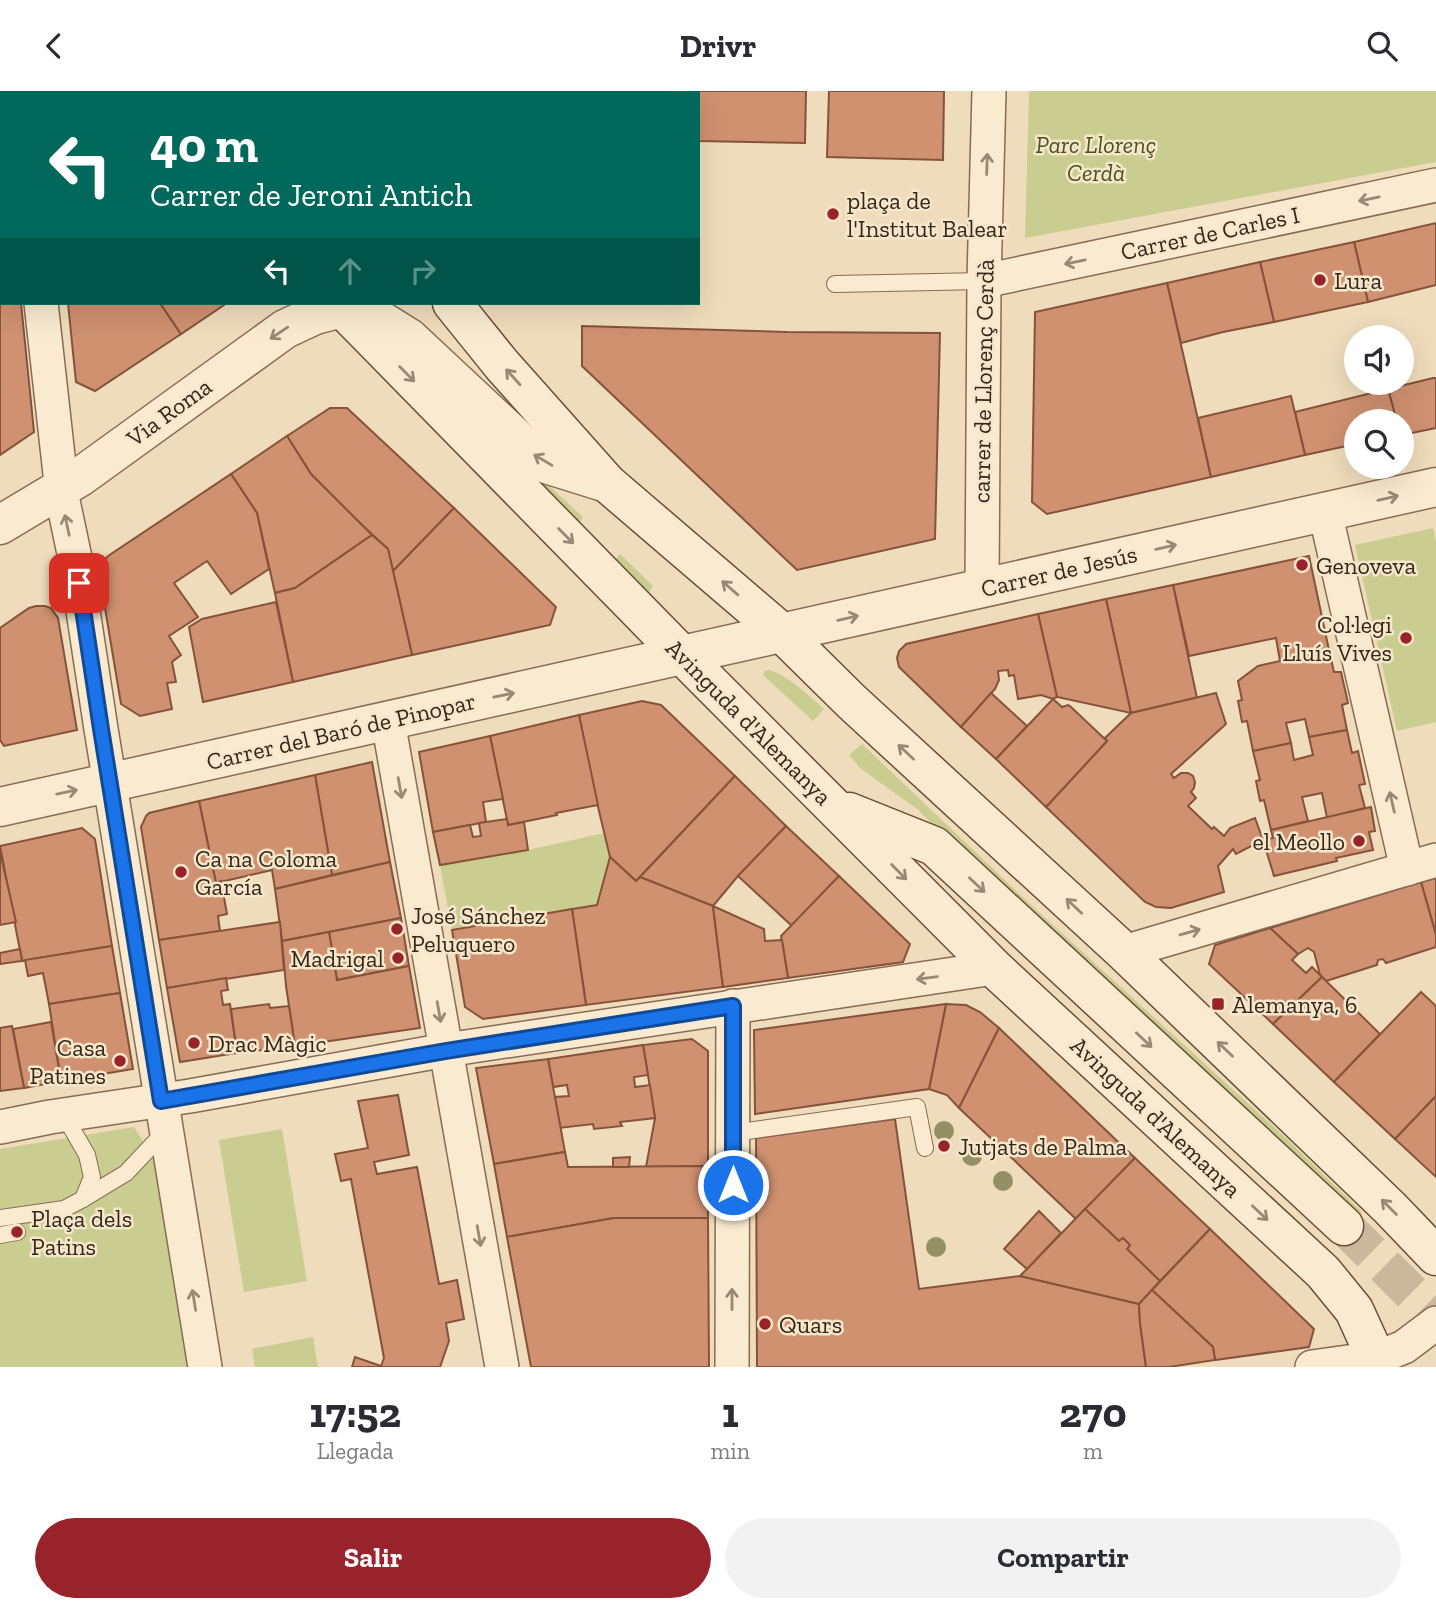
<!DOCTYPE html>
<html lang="es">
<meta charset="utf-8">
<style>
body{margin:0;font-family:"Zilla Slab",serif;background:#f2f2f3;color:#2b2b33;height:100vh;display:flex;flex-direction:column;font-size:26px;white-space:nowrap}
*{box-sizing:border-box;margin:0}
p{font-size:23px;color:#7c7c81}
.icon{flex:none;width:38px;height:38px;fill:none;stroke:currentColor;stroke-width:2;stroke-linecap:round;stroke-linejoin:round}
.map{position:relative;height:1276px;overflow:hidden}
.sheet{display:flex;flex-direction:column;background:#fff;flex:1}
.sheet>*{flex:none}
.hud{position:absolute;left:0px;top:0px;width:700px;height:214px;box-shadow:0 7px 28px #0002;background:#00695c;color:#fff;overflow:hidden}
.tools{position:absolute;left:1344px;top:234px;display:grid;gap:14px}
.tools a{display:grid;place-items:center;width:70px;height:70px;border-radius:50%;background:#fff;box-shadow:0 7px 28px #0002;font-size:35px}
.pin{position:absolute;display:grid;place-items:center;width:60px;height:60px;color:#fff;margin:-30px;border-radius:14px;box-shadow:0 4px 10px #0006}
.me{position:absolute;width:77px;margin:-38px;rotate:0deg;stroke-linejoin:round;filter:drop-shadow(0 0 5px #0008)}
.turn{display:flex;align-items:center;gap:24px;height:147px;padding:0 35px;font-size:32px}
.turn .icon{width:91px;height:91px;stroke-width:2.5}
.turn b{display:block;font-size:49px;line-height:60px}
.lanes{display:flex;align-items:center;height:66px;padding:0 35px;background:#0003;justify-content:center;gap:35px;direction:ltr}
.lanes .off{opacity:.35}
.eta{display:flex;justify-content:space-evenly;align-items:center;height:119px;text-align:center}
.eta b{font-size:42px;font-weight:800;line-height:49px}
.button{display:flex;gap:14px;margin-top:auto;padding:14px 35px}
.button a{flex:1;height:80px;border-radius:42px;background:#98232b;color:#fff;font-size:28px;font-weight:800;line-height:80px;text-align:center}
.button a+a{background:#f2f2f3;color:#2b2b33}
header{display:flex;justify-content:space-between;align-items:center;height:91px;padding:0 35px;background:#fff;font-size:32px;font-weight:800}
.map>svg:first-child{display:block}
.green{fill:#cacd90}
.building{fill:#cf9170;stroke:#86533a;stroke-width:2}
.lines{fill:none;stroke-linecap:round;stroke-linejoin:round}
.secondary-tunnel{stroke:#cab89c;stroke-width:38;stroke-dasharray:38 19;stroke-linecap:butt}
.service-casing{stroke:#876c55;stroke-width:18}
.minor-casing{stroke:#876c55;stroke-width:36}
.tertiary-casing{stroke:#876c55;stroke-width:41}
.secondary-casing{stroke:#684d38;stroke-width:41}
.service{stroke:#faeacf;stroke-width:16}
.minor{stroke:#faeacf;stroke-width:33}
.tertiary{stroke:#faeacf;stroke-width:38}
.secondary{stroke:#faeacf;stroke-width:38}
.tree{fill:#949066}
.oneway{stroke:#988874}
.route-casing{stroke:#114b97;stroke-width:18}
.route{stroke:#1a73e8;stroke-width:12}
.poi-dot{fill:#98232b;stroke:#f6e7cb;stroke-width:2.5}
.labels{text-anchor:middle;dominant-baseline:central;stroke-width:5;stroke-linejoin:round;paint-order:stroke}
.park-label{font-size:24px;font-style:italic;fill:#495220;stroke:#f6e7cb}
.poi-label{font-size:24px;fill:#35261a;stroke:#f6e7cb;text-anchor:start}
.street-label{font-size:24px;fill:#35261a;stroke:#f6e7cb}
</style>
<header><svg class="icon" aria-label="back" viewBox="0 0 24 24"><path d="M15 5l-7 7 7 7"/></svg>Drivr<svg class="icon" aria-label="search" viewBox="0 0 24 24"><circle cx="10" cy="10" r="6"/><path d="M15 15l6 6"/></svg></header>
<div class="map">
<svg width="1436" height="1276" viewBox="0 0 1436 1276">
<rect width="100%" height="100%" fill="#efdcbc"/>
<g class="green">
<path d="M1029,0H1436V71L1025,147Z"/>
<path d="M419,275L583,426L578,434Z"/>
<path d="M1433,437L1436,451V631L1397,640L1355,454Z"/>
<path d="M620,463L653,495L649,502L616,468Z"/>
<path d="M770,579C790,586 808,604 824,618L813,630L763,584L765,580Z"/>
<path d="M862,653L1029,812L1286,1047L1362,1121L1359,1127L971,772L917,718L860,677L849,664Z"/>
<path d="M604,742L610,766L597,814L452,839L440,774L528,759Z"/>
<path d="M134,1036L155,1069L188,1276H0V1058Z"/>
<path d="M282,1038L307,1190L244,1201L219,1049Z"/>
<path d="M313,1246L318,1276H255L252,1258Z"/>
</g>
<g class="building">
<rect x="197" y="0" width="73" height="2"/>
<rect x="462" y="0" width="117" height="2"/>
<path d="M579,0H806L805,52L698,50V2H579Z"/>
<path d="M829,0H944L943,69L827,66Z"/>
<path d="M0,71L2,72V212H21L34,341L0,364Z"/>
<path d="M1436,132V194L1368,211L1354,151Z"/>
<path d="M1354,151L1368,211L1274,231L1260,171Z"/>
<path d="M1260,171L1274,231L1223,241L1181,252L1167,192Z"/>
<path d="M1167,192L1211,386L1047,423L1032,411L1035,221Z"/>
<path d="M68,212H160L181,243L95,300L76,291Z"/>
<path d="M160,212H227L181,243Z"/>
<path d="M582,235L787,241L940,242L935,448L797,479L582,275Z"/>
<path d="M1433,287H1436V337L1402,344V331H1397L1388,298Z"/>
<path d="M1388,298L1397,331H1356V353L1305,364L1295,321Z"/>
<path d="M1291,305L1305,364L1211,386L1198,327Z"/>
<path d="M330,317H347L454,417L393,480L388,458L347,420L311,383L287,345Z"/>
<path d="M287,345L311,383L372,444L295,497L275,502L257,422L231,383Z"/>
<path d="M231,383L257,422L269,478L231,503L207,470L174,492L198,526L169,545L181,564L172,571L176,591L167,592L172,618L140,625L121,613L99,481L100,474L108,465Z"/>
<path d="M454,417L556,516L550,534L412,564L393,480Z"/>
<path d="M372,444L388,458L412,564L293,591L275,502L295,497Z"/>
<path d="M1309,465L1329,559L1280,570L1276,547L1189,565L1173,494Z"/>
<path d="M1173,494L1197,607L1131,622L1106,508Z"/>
<path d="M1106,508L1131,622L1057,606L1038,523Z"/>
<path d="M276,511L293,591L203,611L189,536L202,528Z"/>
<path d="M36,515H45L51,517L58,527L77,639L4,655L0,649V537L29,517Z"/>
<path d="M1038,523L1057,606L1053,608L1041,604L1018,608L1014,584L1009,585L1008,579L998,580L999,589L995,598L961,636L899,576L897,567L899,560L906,553Z"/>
<path d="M1329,559L1334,581H1341L1348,612L1342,614L1347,639L1309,646L1305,628L1286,632L1291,652L1253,660L1247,630L1242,631L1238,610L1242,609L1238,590L1258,575Z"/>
<path d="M991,602L1027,635L996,668L961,636Z"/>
<path d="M1216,602L1226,633L1171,683L1174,687L1181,682H1188L1193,685L1195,691L1194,697L1191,701L1196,707L1188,715L1212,738L1214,736L1224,745L1230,737L1255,727L1263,749L1236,763L1233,758L1218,775L1224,801L1171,817L1156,816L1145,811L1046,716L1107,650L1105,647L1131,622Z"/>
<path d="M1053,608L1062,616L1068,614L1070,615L1107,650L1046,716L996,668Z"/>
<path d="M642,610L661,614L735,685L636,790L610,766L593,695L579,624Z"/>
<path d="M579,624L598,714L556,722L557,724L508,734L490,645Z"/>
<path d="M1347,639L1352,662L1358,660L1365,693L1359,694L1365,717L1327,727L1322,702L1302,706L1308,730L1271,739L1264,709L1260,710L1256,690L1260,689L1253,660L1291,652L1294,669L1313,664L1309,646Z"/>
<path d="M490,645L503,708L483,711L486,731L433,741L419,661Z"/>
<path d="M372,671L390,771L332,784L315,684Z"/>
<path d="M315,684L332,784L275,798L272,779L216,792L199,710Z"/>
<path d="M735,685L786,735L738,785L713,815L640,786Z"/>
<path d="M199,710L216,792L221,790L227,823L218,825L220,840L159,849L141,736L146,725L149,722Z"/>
<path d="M1371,716L1375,740L1369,741L1373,759L1336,767L1337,770L1274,785L1263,749L1273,747L1271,739Z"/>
<path d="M507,728L508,734L524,731L528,759L440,774L433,741L470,734L473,746L481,745L479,732Z"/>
<path d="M786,735L839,785L792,835L738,785Z"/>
<path d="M82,737L95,748L112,855L22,870L0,755Z"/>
<path d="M0,761L16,831L0,834Z"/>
<path d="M610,766L636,790L640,786L713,815L723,896L586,914L572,818L597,814Z"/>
<path d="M390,771L401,827L282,850L275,798Z"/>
<path d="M839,785L910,853L903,871L788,887L781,845Z"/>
<path d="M1436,787V844L1421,791Z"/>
<path d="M1421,791L1436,844V856L1386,872L1383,868L1378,869L1377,874L1326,890L1320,884L1314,861L1308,857L1298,863L1270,837Z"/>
<path d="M713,815L764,838L765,850L782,849L788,887L723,896Z"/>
<path d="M572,818L586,914L483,928L465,916L452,839Z"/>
<path d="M401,827L409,875L337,889L329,841Z"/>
<path d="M280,831L284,879L167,897L159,849Z"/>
<path d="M1270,837L1298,863L1292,869L1306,882L1312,876L1322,886L1273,933L1209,873L1215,854Z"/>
<path d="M329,841L337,889L409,875L420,937L295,955L286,895L282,850Z"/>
<path d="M112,855L120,902L49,913L43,882L28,885L25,869Z"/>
<path d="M20,858L22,870L0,873V862Z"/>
<path d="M1322,886L1380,943L1334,991L1273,933Z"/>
<path d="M226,887L228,899L221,900L223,914L230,913L237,962L180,971L167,897Z"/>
<path d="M1421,901L1436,915V1005L1395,1048L1334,991Z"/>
<path d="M120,902L133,978L61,990L49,913Z"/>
<path d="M269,913L270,917L289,915L295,955L237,962L231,918Z"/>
<path d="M946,913L966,914L980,921L999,937L959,1017L947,1004L929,998Z"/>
<path d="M946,913L929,998L755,1023L754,939Z"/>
<path d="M51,931L61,990L24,997L13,938Z"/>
<path d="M12,935L24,997L0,1000V937Z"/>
<path d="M999,937L1135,1067L1076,1128L959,1017Z"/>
<path d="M692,948L708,960V1075L646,1076L655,1027L643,954Z"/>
<path d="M643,954L648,984L634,986L635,996L650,994L655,1027L620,1031L622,1035L594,1038L593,1033L559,1037L555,1006L569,1005L567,994L553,996L548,968Z"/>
<path d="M548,968L565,1061L494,1073L476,977Z"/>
<path d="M398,1004L409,1064L374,1071L377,1083L417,1076L439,1193L457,1189L464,1228L446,1232L449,1250L440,1276H352L355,1266L381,1275L384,1267L351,1088L341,1090L335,1063L368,1057L358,1010Z"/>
<path d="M1436,1005V1086L1395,1048Z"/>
<path d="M895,1028L919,1198L1020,1185L1139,1213L1140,1232L1146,1276H757L756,1047Z"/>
<path d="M565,1061L568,1076L708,1075V1127H614L507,1146L494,1073Z"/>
<path d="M630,1066L629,1076H613V1067Z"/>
<path d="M1135,1067L1210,1138L1160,1190L1127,1158L1130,1154L1123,1147L1119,1150L1085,1118Z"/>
<path d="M1085,1118L1119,1150L1123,1147L1130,1154L1127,1158L1160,1190L1139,1213L1020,1185Z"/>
<path d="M1039,1120L1061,1142L1027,1178L1004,1158Z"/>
<path d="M614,1127H708L709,1276H531L507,1146Z"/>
<path d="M1210,1138L1314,1238L1309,1256L1215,1269L1213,1256L1152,1199Z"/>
<path d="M1152,1199L1213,1256L1215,1269L1169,1276H1146L1140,1232L1139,1213Z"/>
</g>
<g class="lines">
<path class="secondary-tunnel" d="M1344,1135L1436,1226"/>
<g class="service-casing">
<g id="service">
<path d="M355,0V2"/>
<path d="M835,193L984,190"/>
<path d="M64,1024L87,1064L92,1086L83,1108"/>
<path d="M733,1042L917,1016L925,1057"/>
<path d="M0,1127L64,1118L83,1108L126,1082L157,1049L164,1038"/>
<path d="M0,1144L17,1141"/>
</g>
</g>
<g class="minor-casing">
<g id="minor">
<path d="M18,0V2"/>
<path d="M53,2L55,0"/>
<path d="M0,37L2,35"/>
<path d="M984,190L1436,94"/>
<path d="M41,212L63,410L75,467L101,638L205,1276"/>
<path d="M1325,421L1407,778"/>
<path d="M982,497L984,190L989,0"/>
<path d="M388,630L502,1276"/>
<path d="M1124,861L1436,769"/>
<path d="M0,1036L50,1026L190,1005L446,959L994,877"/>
<path d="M732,1276L733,915"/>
<path d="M1312,1276L1376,1267L1404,1256L1436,1232"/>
</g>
</g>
<g class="tertiary-casing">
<g id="tertiary">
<path d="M0,434L80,386L285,238L315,224L342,217L372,224L409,247L543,372L607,392"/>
<path d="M0,716L1436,396"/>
</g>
</g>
<g class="secondary-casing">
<g id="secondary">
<path d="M318,2V0"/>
<path d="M403,2V0"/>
<path d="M340,212L342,217L683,565L994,877L1323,1181L1354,1219L1376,1267L1377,1276"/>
<path d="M452,212L502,274L607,392L781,541L852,611L1124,861L1390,1117L1436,1165"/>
<path d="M849,721L934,755L1344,1135"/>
</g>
</g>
<use href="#service" class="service"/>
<use href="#minor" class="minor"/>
<use href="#tertiary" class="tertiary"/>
<use href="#secondary" class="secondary"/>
</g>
<g class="tree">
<circle cx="944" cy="1040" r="10"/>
<circle cx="972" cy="1065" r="10"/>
<circle cx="1003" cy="1090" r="10"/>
<circle cx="936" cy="1156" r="10"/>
</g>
<defs><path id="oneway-shaft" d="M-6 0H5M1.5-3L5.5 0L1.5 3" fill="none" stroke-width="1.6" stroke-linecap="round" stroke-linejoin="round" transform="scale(1.75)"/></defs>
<g class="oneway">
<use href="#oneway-shaft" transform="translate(987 73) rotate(-88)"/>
<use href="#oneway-shaft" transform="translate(1369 108) rotate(168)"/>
<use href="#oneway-shaft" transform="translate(1075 171) rotate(168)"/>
<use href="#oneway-shaft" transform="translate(279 242) rotate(146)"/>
<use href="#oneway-shaft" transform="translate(407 283) rotate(45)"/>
<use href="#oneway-shaft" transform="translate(513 286) rotate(-132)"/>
<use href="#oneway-shaft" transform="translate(543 369) rotate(-149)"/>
<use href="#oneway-shaft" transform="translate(1388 407) rotate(-13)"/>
<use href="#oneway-shaft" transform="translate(67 434) rotate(-102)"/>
<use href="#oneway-shaft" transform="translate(566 445) rotate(45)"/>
<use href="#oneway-shaft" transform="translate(1166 456) rotate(-13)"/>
<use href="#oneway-shaft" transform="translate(730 497) rotate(-139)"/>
<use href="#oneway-shaft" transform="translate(848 527) rotate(-13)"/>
<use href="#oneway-shaft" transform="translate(504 604) rotate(-12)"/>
<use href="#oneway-shaft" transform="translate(906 661) rotate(-137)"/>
<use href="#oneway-shaft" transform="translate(400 697) rotate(80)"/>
<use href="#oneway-shaft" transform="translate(67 701) rotate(-12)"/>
<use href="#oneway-shaft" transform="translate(1392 711) rotate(-103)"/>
<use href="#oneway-shaft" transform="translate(899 781) rotate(45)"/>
<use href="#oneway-shaft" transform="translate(977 794) rotate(43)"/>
<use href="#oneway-shaft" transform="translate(1074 815) rotate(-137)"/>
<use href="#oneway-shaft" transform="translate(1190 841) rotate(-16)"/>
<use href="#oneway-shaft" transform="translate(927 887) rotate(172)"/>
<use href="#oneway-shaft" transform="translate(439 921) rotate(80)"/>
<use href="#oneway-shaft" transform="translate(1144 949) rotate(43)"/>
<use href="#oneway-shaft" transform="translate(1225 958) rotate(-136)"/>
<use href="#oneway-shaft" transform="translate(1389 1116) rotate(-135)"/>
<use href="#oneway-shaft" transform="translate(1260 1122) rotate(43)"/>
<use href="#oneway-shaft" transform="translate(479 1145) rotate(80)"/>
<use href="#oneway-shaft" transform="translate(732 1208) rotate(-90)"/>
<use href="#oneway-shaft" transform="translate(194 1209) rotate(-99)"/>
</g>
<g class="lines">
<g class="route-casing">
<path id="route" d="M79,492L101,638L161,1010L446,960L733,915V1094"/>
</g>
<use href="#route" class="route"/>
</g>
<g class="poi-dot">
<circle cx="833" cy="123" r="7"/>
<circle cx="1320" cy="189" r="7"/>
<circle cx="1302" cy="474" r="7"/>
<circle cx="1406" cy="547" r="7"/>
<circle cx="1359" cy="750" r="7"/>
<circle cx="181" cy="781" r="7"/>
<circle cx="397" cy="838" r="7"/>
<circle cx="398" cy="867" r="7"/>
<rect x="1211" y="906" width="14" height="14" rx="3.5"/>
<circle cx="194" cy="952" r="7"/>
<circle cx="120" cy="970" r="7"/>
<circle cx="944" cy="1055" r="7"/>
<circle cx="17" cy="1141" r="7"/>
<circle cx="765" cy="1233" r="7"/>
</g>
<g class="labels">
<g class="park-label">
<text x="1096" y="53">Parc Llorenç<tspan x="1096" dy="28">Cerdà</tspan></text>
</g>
<g class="poi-label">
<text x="847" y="109">plaça de<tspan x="847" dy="28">l'Institut Balear</tspan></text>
<text x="1334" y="189">Lura</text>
<text x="1316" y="474">Genoveva</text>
<text x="1392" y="533" text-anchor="end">Col·legi<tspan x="1392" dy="28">Lluís Vives</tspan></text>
<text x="1345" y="750" text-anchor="end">el Meollo</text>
<text x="195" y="767">Ca na Coloma<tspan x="195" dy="28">García</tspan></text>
<text x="411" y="824">José Sánchez<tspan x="411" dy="28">Peluquero</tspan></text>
<text x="384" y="867" text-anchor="end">Madrigal</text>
<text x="1232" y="913">Alemanya, 6</text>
<text x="208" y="952">Drac Màgic</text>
<text x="106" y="956" text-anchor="end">Casa<tspan x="106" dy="28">Patines</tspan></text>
<text x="958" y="1055">Jutjats de Palma</text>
<text x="31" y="1127">Plaça dels<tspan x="31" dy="28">Patins</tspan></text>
<text x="779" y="1233">Quars</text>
</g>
<g class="street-label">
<text transform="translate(1210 142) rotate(-12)">Carrer de Carles I</text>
<text transform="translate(983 290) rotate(-89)">carrer de Llorenç Cerdà</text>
<text transform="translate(169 321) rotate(-36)">Via Roma</text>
<text transform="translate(1059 480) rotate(-13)">Carrer de Jesús</text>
<text transform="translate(749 631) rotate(45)">Avinguda d'Alemanya</text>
<text transform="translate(341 640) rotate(-13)">Carrer del Baró de Pinopar</text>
<text transform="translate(1156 1026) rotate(43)">Avinguda d'Alemanya</text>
</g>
</g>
</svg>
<div class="tools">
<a><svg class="icon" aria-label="sound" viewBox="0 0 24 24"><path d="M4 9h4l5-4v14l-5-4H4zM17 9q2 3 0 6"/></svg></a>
<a><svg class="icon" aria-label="search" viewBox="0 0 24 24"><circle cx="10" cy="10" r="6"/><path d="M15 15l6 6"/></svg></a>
</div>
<div class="pin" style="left:79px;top:492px;background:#d93025"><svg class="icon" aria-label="arrive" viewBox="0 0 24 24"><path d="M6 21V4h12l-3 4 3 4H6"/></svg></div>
<svg class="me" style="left:733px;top:1094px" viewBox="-20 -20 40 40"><circle r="17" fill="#1a73e8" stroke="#fff" stroke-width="3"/><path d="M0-11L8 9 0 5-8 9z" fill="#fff"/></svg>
<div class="hud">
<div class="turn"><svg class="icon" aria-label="left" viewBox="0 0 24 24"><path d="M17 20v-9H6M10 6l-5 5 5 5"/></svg><div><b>40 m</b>Carrer de Jeroni Antich</div></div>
<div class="lanes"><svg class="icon" aria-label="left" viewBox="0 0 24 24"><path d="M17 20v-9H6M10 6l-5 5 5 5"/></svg><svg class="icon off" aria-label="ahead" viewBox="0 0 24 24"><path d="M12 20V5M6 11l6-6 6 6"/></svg><svg class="icon off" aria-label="right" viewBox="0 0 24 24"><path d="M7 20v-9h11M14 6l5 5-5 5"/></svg></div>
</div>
</div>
<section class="sheet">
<div class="eta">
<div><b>17:52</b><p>Llegada</p></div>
<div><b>1</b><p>min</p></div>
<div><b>270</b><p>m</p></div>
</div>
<div class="button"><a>Salir</a><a>Compartir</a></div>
</section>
